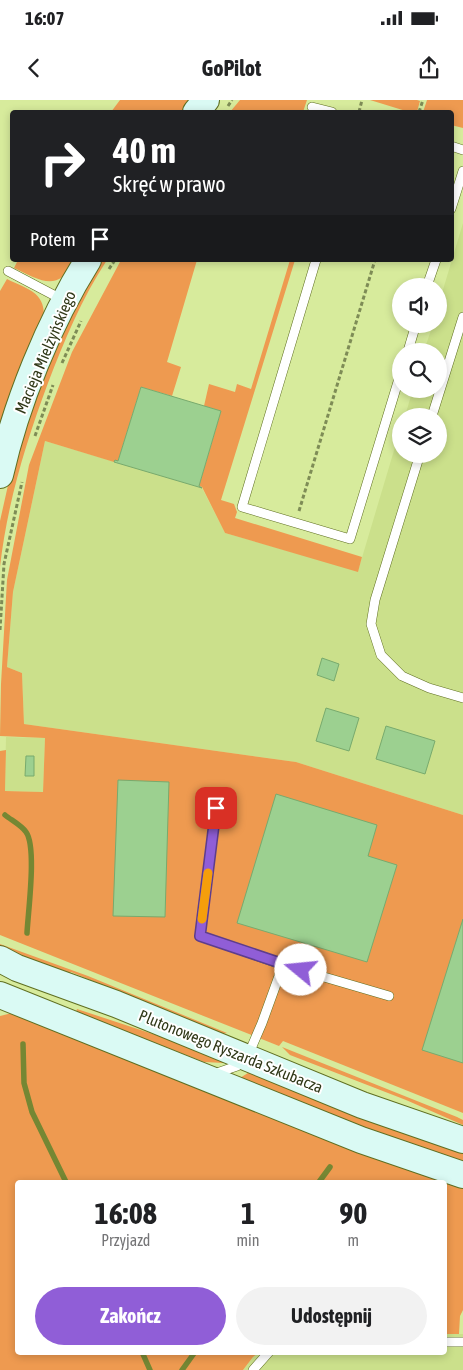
<!DOCTYPE html>
<html lang="pl">
<meta charset="utf-8">
<style>
body{margin:0;font-family:"Asap Condensed",sans-serif;background:#f2f2f2;color:#202124;height:100vh;display:flex;flex-direction:column;font-size:19px;white-space:nowrap}
*{box-sizing:border-box;margin:0}
p{font-size:16px;color:#757577}
.icon{flex:none;width:28px;height:28px;fill:none;stroke:currentColor;stroke-width:2;stroke-linecap:round;stroke-linejoin:round}
.map{position:relative;flex:1;overflow:hidden}
.sheet{position:absolute;left:15px;top:1080px;width:432px;height:175px;display:flex;flex-direction:column;background:#fff;border-radius:5px;box-shadow:0 2px 8px #0003}
.sheet>*{flex:none}
.banner{position:absolute;left:10px;top:10px;width:444px;height:152px;border-radius:5px;box-shadow:0 2px 8px #0003;background:#202124;color:#fff;overflow:hidden}
.fabs{position:absolute;left:392px;top:178px;display:grid;gap:10px}
.fabs a{display:grid;place-items:center;width:55px;height:55px;border-radius:50%;background:#fff;box-shadow:0 2px 8px #0003;font-size:25px}
.pin{position:absolute;display:grid;place-items:center;width:42px;height:42px;color:#fff;margin:-21px;border-radius:10px;box-shadow:0 2px 8px #0006}
.me{position:absolute;width:55px;margin:-28px;rotate:287deg;stroke-linejoin:round;filter:drop-shadow(0 0 4px #0008)}
.turn{display:flex;align-items:center;gap:18px;height:105px;padding:0 20px;font-size:22px}
.turn .icon{width:65px;height:65px;stroke-width:2.5}
.turn b{display:block;font-size:35px;line-height:42px}
.then{display:flex;align-items:center;height:48px;padding:0 20px;background:#0003;gap:10px;font-size:19px}
.eta{display:flex;justify-content:space-evenly;align-items:center;height:85px;text-align:center}
.eta b{font-size:30px;font-weight:700;line-height:35px}
.button{display:flex;gap:10px;margin-top:auto;padding:10px 20px}
.button a{flex:1;height:58px;border-radius:30px;background:#905ed7;color:#fff;font-size:20px;font-weight:700;line-height:58px;text-align:center}
.button a+a{background:#f2f2f2;color:#202124}
.status{display:flex;justify-content:space-between;align-items:center;height:35px;padding:0 25px;background:#fff;direction:ltr}
.status svg{height:14px;fill:currentColor}
header{display:flex;justify-content:space-between;align-items:center;height:65px;padding:0 20px;background:#fff;font-size:22px;font-weight:700}
.map>svg:first-child{display:block}
.built{fill:#cbe08b}
.green{fill:#ee9a50}
.lines{fill:none;stroke-linecap:round;stroke-linejoin:round}
.stream{stroke:#758733;stroke-width:5.5}
.building{fill:#9cd090;stroke:#78aa6d}
.lane-casing{stroke:#5f6f21;stroke-width:10}
.secondary-casing{stroke:#5f6f21;stroke-width:28}
.path{stroke:#7e8c56;stroke-width:3;stroke-dasharray:4 2.5;stroke-linecap:butt}
.lane{stroke:#fff;stroke-width:9}
.secondary{stroke:#dafaf4;stroke-width:26}
.route-casing{stroke:#5e3d8c;stroke-width:12}
.route{stroke:#905ed7;stroke-width:9}
.slow{stroke:#f59e0b;stroke-width:9}
.labels{text-anchor:middle;dominant-baseline:central;stroke-width:4;stroke-linejoin:round;paint-order:stroke}
.street-label{font-size:16px;fill:#303818;stroke:#fff}
</style>
<div class="status"><b>16:07</b><svg viewBox="0 0 49 12"><path d="M0 12V9h3v3zM5 12V6h3v6zM10 12V3h3v9zM15 12V0h3v12zM26 1h20v11H26zM47 4h2v5h-2z"/></svg></div>
<header><svg class="icon" aria-label="back" viewBox="0 0 24 24"><path d="M15 5l-7 7 7 7"/></svg>GoPilot<svg class="icon" aria-label="share" viewBox="0 0 24 24"><path d="M12 15V3M7 8l5-5 5 5M5 13v7h14v-7"/></svg></header>
<div class="map">
<svg width="463" height="1270" viewBox="0 0 463 1270">
<rect width="100%" height="100%" fill="#d7eb9c"/>
<g class="built">
<path d="M463,123V715L296,662L24,624L22,573L7,567L13,492L45,341L202,388L225,433L358,471L401,327V354H439V316H405L413,289H439V251H424L433,224H439V203Z"/>
<path d="M6,637L45,638L43,692L5,691Z"/>
<path d="M445,1234H463V1270H243L253,1257L258,1253L445,1252Z"/>
</g>
<g class="green">
<path d="M120,0H193L183,12H111Z"/>
<path d="M240,0H307L303,12H230Z"/>
<path d="M370,0H417L420,1L417,12H409Z"/>
<path d="M427,0H463V28L451,25V12H423Z"/>
<path d="M18,160H76C57,193 42,181 14,168Z"/>
<path d="M100,160H107C82,198 64,241 48,283C26,342 7,404 0,467V421L13,363L47,263Z"/>
<path d="M121,160H197L167,262L181,267L172,296L141,287L118,361L114,362L45,341L13,492L7,567L22,573L24,624L296,662L463,715V1013L283,941L279,946L0,835V651L6,650L5,691L43,692L45,638L0,636L1,584L7,480L29,365L72,252Z"/>
<path d="M290,160H295L221,400L234,404L237,412L235,418L362,457L358,472L225,433L202,387L199,386L221,311L204,306L209,284L235,292L237,284L251,289Z"/>
<path d="M7,179C31,191 46,192 44,222L0,336V191Z"/>
<path d="M0,844L88,876L227,933L221,934L71,872L70,873L0,849Z"/>
<path d="M77,909L171,940L226,961L224,963L204,962L76,912Z"/>
<path d="M21,913L463,1086V1210L460,1216L459,1234H445V1082H18V1252L258,1253L253,1257L243,1270H0V916L8,914Z"/>
<path d="M282,947L457,1017L463,1020V1025L406,1000L290,955Z"/>
<path d="M251,971L463,1051V1062L393,1039L240,978Z"/>
</g>
<g class="lines">
<g class="stream">
<path d="M5,715C11,720 21,725 26,732C37,747 28,812 27,833"/>
<path d="M23,944L24,983L32,1012L66,1082"/>
<path d="M319,1082L330,1067"/>
<path d="M142,1252L150,1270"/>
<path d="M182,1270L195,1252"/>
</g>
</g>
<g class="building">
<path d="M141,287L221,311L199,386L202,388L114,362L115,360L118,361Z"/>
<path d="M322,558L339,564L334,581L317,575Z"/>
<path d="M326,608L359,618L349,651L316,641Z"/>
<path d="M386,626L435,641L425,674L376,659Z"/>
<path d="M26,656H34V676H25Z"/>
<path d="M118,680L169,682L165,817L113,816Z"/>
<path d="M276,694L377,725L368,756L397,765L367,862L237,823Z"/>
<path d="M463,819V963L422,950Z"/>
</g>
<g class="lines">
<g class="lane-casing">
<g id="lane">
<path d="M312,7L332,12"/>
<path d="M451,46L463,50"/>
<path d="M451,109L463,71"/>
<path d="M316,160L242,407L350,439L401,272"/>
<path d="M8,171L63,200"/>
<path d="M427,186L436,160"/>
<path d="M408,251L416,224"/>
<path d="M432,316L463,217"/>
<path d="M420,354L375,500L371,524L381,555L402,576L429,588L463,598"/>
<path d="M283,865L389,896"/>
<path d="M214,974L237,966L247,958L262,923L283,865L200,836L216,708"/>
<path d="M445,1242H463"/>
<path d="M253,1270L269,1252"/>
</g>
</g>
<g class="secondary-casing">
<g id="secondary">
<path d="M196,12L206,0"/>
<path d="M0,375C16,304 49,222 88,160"/>
<path d="M0,859L17,868L116,904L362,1005L463,1040"/>
<path d="M0,895L361,1040L463,1075"/>
</g>
</g>
<g class="path">
<path d="M228,6L232,0"/>
<path d="M359,12L362,0"/>
<path d="M419,12L423,0"/>
<path d="M109,169L115,160"/>
<path d="M62,263L81,221"/>
<path d="M35,336L53,285"/>
<path d="M299,411L375,160"/>
<path d="M0,530L4,464L22,382"/>
</g>
<use href="#lane" class="lane"/>
<use href="#secondary" class="secondary"/>
</g>
<g class="lines">
<g class="route-casing">
<path id="route" d="M216,708L200,836L301,870"/>
</g>
<use href="#route" class="route"/>
<path class="slow" d="M202,819L208,773"/>
</g>
<g class="labels">
<g class="street-label">
<text transform="translate(45 252) rotate(-67)">Macieja Mielżyńskiego</text>
<text transform="translate(231 951) rotate(22)">Plutonowego Ryszarda Szkubacza</text>
</g>
</g>
</svg>
<div class="fabs">
<a><svg class="icon" aria-label="sound" viewBox="0 0 24 24"><path d="M4 9h4l5-4v14l-5-4H4zM17 9q2 3 0 6"/></svg></a>
<a><svg class="icon" aria-label="search" viewBox="0 0 24 24"><circle cx="10" cy="10" r="6"/><path d="M15 15l6 6"/></svg></a>
<a><svg class="icon" aria-label="layers" viewBox="0 0 24 24"><path d="M12 4l9 5-9 5-9-5zM3 14l9 5 9-5"/></svg></a>
</div>
<div class="pin" style="left:216px;top:708px;background:#d93025"><svg class="icon" aria-label="arrive" viewBox="0 0 24 24"><path d="M6 21V4h12l-3 4 3 4H6"/></svg></div>
<svg class="me" style="left:301px;top:870px" viewBox="-20 -20 40 40"><circle r="19" fill="#fff"/><path d="M0-13L10 11 0 6-10 11z" fill="#905ed7"/></svg>
<div class="banner">
<div class="turn"><svg class="icon" aria-label="right" viewBox="0 0 24 24"><path d="M7 20v-9h11M14 6l5 5-5 5"/></svg><div><b>40 m</b>Skręć w prawo</div></div>
<div class="then">Potem<svg class="icon" aria-label="arrive" viewBox="0 0 24 24"><path d="M6 21V4h12l-3 4 3 4H6"/></svg></div>
</div>
<section class="sheet">
<div class="eta">
<div><b>16:08</b><p>Przyjazd</p></div>
<div><b>1</b><p>min</p></div>
<div><b>90</b><p>m</p></div>
</div>
<div class="button"><a>Zakończ</a><a>Udostępnij</a></div>
</section>
</div>
